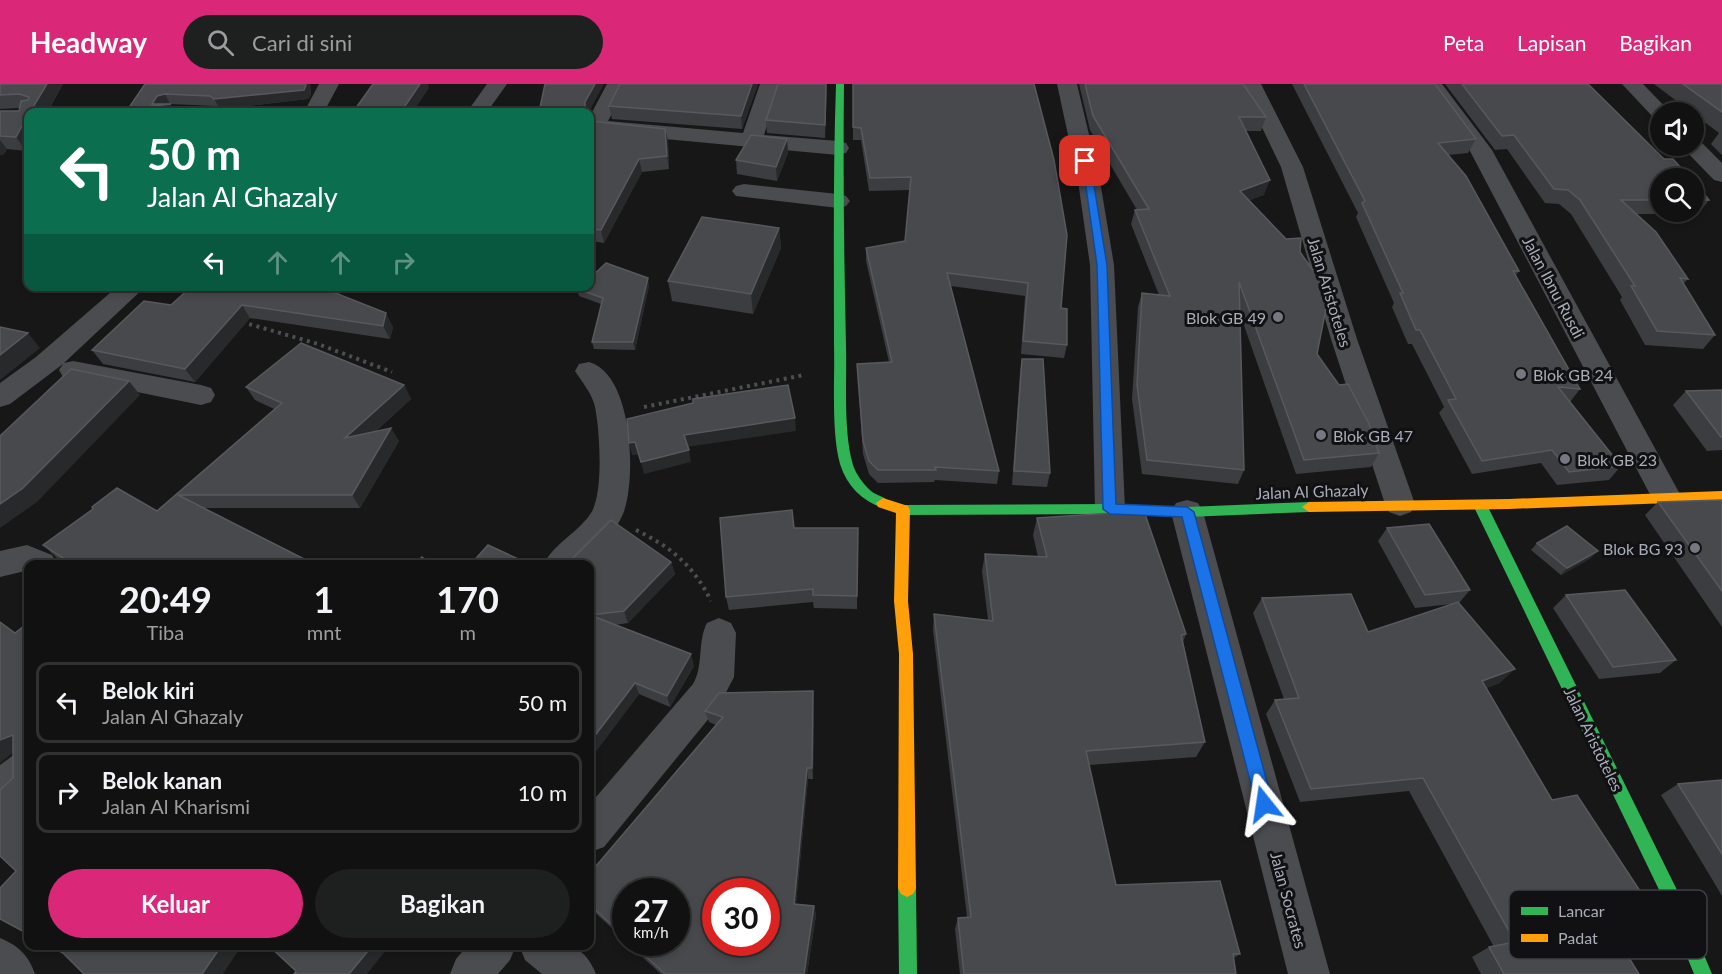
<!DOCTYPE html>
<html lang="id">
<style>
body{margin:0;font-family:Lato,sans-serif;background:#1e1f1f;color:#f1f3f6;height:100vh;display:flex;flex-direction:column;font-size:22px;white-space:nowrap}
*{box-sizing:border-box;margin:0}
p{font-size:20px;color:#9c9d9f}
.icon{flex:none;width:33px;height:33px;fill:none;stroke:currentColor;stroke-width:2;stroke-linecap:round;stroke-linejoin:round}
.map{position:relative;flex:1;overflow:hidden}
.drawer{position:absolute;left:24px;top:476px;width:570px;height:390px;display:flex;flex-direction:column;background:#111;border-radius:12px;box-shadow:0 3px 9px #0003,0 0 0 2px #303131}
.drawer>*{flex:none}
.guide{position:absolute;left:24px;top:24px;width:570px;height:183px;border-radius:12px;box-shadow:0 3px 9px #0003,0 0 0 2px #303131;background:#0b6e4f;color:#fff;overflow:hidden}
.buttons{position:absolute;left:1650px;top:18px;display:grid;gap:12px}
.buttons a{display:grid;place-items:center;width:54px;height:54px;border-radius:50%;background:#111;box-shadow:0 3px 9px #0003,0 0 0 2px #303131;font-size:30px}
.speed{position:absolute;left:612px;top:794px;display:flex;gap:12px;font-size:30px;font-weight:700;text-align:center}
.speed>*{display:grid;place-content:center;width:78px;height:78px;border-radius:50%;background:#111;box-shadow:0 3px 9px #0003,0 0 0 2px #303131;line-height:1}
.speed small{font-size:15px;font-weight:400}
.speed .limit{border:9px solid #d22;background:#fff;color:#111}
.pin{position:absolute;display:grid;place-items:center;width:51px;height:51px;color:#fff;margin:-26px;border-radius:12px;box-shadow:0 3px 9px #0006}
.me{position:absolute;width:66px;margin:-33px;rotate:345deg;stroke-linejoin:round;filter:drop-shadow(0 0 4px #0008)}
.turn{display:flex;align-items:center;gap:21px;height:126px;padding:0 24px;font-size:27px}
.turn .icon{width:78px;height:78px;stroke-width:2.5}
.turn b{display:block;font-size:42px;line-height:51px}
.lanes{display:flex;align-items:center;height:57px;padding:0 24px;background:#0003;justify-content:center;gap:30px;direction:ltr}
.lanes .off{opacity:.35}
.eta{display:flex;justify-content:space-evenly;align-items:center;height:102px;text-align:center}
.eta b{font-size:36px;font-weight:700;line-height:42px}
.primary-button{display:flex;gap:12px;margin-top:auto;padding:12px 24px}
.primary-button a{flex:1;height:69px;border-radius:36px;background:#db2777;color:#fff;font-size:24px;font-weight:700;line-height:69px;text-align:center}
.primary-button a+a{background:#1e1f1f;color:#f1f3f6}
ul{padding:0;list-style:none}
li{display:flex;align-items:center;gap:18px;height:81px;margin:0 12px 9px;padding:0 12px;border:3px solid #303131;border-radius:12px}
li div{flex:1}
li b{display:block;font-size:22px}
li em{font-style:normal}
header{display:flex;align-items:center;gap:36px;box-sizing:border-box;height:84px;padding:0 30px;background:#db2777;color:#fff}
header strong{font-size:28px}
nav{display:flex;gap:33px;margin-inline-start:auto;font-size:21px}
.search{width:420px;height:54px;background:#1e1f1f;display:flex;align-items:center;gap:15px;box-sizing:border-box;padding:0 21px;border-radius:33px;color:#9c9d9f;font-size:22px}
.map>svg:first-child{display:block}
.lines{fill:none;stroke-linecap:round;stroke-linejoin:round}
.path{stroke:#4d4e52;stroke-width:4;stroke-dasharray:3 4.5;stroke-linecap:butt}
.street{fill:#4b4c50;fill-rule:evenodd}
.fast{fill:#30b455;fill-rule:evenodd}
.slow{fill:#ff9f0a;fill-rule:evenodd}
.wall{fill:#3c3d40}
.shaded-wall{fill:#28292a}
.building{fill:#48494d;stroke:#57595e;stroke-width:1.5;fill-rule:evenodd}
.route{fill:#1a73e8;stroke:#114b97;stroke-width:1.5}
.poi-dot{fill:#757880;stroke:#111113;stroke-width:2}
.labels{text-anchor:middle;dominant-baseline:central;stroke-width:6;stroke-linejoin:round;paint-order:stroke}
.street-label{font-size:16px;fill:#a8adb8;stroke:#111113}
.poi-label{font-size:16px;fill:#a8adb8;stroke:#111113;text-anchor:start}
.key{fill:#111113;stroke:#3e4045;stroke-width:1.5}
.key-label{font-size:16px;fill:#a8adb8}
</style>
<header>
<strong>Headway</strong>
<div class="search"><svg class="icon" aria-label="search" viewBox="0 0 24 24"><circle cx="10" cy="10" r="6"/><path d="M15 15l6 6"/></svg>Cari di sini</div>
<nav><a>Peta</a><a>Lapisan</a><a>Bagikan</a></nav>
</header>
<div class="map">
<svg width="1722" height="890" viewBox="0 0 1722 890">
<rect width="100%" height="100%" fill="#171717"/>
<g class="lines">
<g class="path">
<path d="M242,238L318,260L392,288"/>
<path d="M644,323L804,291"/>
<path d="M636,446C671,463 694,482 711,517"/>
</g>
<g class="street">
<path d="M319,0H339L324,28H304Z"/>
<path d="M487,0H507L487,28H467Z"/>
<path d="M607,0H627L608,37L743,49L760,0H780L764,51L838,57L846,59L849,64L846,69L838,71L590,48V32Z"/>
<path d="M1057,0H1077L1100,97L1114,181L1125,425L1121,433L1110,437L1099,433L1095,425L1090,181L1078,97Z"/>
<path d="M1241,0H1261L1303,83L1357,255L1415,420L1411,428L1400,432L1389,428L1385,420L1331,255L1281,83Z"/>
<path d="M1422,0H1442L1492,66L1681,412L1677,420L1666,424L1655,420L1470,67Z"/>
<path d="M1622,0H1643L1670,28H1660V35L1653,33Z"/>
<path d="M171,22L215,24L219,28H160L164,24Z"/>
<path d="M1694,56L1700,57L1722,79V98L1714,96L1681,62H1694Z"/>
<path d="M744,100L838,110L846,112L850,117L846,122L838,124L736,112L732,107L736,102Z"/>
<path d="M118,202H146L64,279L73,277L201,301L211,304L215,311L211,318L201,321L73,295L63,293L59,286L63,280L10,320L0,323V299L36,273Z"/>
<path d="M589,278C633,290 637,395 623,430C614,451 598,465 582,480H544C554,459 578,449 591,429C604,410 600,341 594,319C590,307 582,298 575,287L579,280Z"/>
<path d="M1187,416L1198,419L1203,428L1330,890H1288L1171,428L1176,419Z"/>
<path d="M27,461L52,471L57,480H28V489L25,487L0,493V467Z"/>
<path d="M719,534L731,539L736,549L734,593L719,622L604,763L590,768V720L693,600C704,581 697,558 707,539Z"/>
<path d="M28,664V705L13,718L0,723V681L15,670Z"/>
<path d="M0,854C19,862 28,871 35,890H0Z"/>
<path d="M468,861H516L510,876L498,890H450L456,875Z"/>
<path d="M519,861C555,861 580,851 596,890H542L525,876Z"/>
</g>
<g class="fast">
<path d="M836,0H844C843,87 844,174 846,262C847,296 843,348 853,381C856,390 863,400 871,407C877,412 885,412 890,419L883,424C862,417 847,402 840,380C831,347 835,297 834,261C834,174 833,87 836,0Z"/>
<path d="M1480,416L1487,421L1676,804L1712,890H1694L1664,816L1473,421Z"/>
<path d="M1309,418L1316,423L1309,428L1187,433L1110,430L903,431L898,430L896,426L898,422L903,421L1110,420L1187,423Z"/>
<path d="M907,795L913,798L916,804L917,890H899L898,804L901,798Z"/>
</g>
<g class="slow">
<path d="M1722,407V417L1509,425L1309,428L1302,423L1309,418L1509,415Z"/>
<path d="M883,414L908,422L910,426L908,517L913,570L916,804L913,810L907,813L901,810L898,804L899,570L894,517L896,429L878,423L876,419Z"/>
</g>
</g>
<g class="wall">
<path d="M0,0H63L26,67L7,65L4,70L0,71V27H19V24L0,25Z"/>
<path d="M145,0H310L311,11L308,15L220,25L215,22L170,20H169L175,28H130L128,25Z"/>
<path d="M620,0H758L742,45L612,35L609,22Z"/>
<path d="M778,0H827L825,54L767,49L766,36Z"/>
<path d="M853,0L1061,224L1067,261L1064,274L1021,270L1025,212L951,202L999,387L997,400L935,396L934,398L878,399L869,390L863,370L857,280L889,278L866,177V164L905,157L910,106L869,107L861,56H853Z"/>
<path d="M1079,0H1243L1266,33L1261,47H1245L1264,111L1248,116L1286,155L1300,168L1317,270L1379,369L1371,383L1296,390L1240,230L1244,386L1238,400L1142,390L1132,315L1138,223L1142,209L1159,211L1131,140L1135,126H1137L1090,46Z"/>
<path d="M1292,0H1435L1476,55L1468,69L1448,71L1519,187L1516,191L1580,305L1570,318L1621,382L1609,396L1557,401L1541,379L1472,390L1439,329L1444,323L1412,260H1408L1392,223L1394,219L1356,133L1358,129Z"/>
<path d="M1445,0H1588L1660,94V128H1694V98L1709,116L1698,130H1636L1688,195L1683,200L1715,251L1703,265L1645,261L1620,216L1622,213L1571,130L1559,120L1545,119L1507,65L1495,66Z"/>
<path d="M1654,0H1722V71L1711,60L1719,49Z"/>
<path d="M590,37L665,45L668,57L669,85L642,88L604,159L590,157Z"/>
<path d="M787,55L788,69L777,97L737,90L736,76Z"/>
<path d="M779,144L781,164L753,230L672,217L668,197Z"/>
<path d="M192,202H337L340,209L339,210L393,243L390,255L250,234L195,298L103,280L92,266L171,221Z"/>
<path d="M649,202L635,266L594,265L592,258L601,220L579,212L577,205Z"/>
<path d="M1022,275L1050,389L1047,403L1012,401L1020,289Z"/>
<path d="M404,301L411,315L376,347L399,357L360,424H204L314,480H66L57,474L43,461L157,427L274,325L255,316L246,303Z"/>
<path d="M1722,306V366L1707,367L1673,321L1686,307Z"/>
<path d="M1722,416V543L1645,431L1658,418Z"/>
<path d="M1037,434L1186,550L1183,558L1205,658L1196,673L1089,681L1116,801L1240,870L1234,874L1236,890H960L955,845L958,834L967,833L933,546L934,530L988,536L982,487L985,470L1038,473L1033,451Z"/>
<path d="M794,444H858L857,525L814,524L813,518L729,526L726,513Z"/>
<path d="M1387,444L1470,506L1459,519L1500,599L1486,604L1552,716L1640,807L1619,818L1596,822L1639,890H1481L1472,873L1489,863H1494L1409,707L1300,718L1266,630L1275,616L1284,615L1253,529L1262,514L1368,548L1452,520L1415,524L1378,457Z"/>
<path d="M1537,459L1591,474L1561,491L1531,466Z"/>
<path d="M671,478L675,490L628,539L615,541L694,582L670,623L639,610L590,675V480Z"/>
<path d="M1566,511L1676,576L1660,589L1599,595L1553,524Z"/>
<path d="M813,607L814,619L813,695H808L796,820L814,822L816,831L807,890H661L626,858H676L626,807V857L590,824V789L716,641L709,638L705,627Z"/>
<path d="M1722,696V812L1709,790L1661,711L1678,700Z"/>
</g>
<g class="shaded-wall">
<path d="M47,0H63L47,28H30Z"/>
<path d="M306,0H310L311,11L308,15L220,25L214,15Z"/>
<path d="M420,0H428L429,4L413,28H401Z"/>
<path d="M595,0H604L589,28H585V18Z"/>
<path d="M752,0H758L742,45L741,32Z"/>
<path d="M826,0H827L825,54V41Z"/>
<path d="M165,10L170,20L168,21L171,20L175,28H130L128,25L152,20L157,12Z"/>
<path d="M28,31V62L26,67L16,53Z"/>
<path d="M665,45L668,57L669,85L667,72Z"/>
<path d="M787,55L788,69L777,97L776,83Z"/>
<path d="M0,56L7,65L4,70L0,71Z"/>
<path d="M639,75L642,88L604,159L601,146Z"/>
<path d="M1270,96L1264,111L1235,122L1240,107Z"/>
<path d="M779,144L781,164L753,230L751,210Z"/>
<path d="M648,194L649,202L635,266L633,258Z"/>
<path d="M327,202H337L340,209L332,218L325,205Z"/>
<path d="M242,221L250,234L195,298L185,285Z"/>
<path d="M386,229L393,243L390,255L383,242Z"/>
<path d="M28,249L40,264L0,296V271Z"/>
<path d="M129,297L140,311L37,418L0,444V420Z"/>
<path d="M404,301L411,315L353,367L345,354Z"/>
<path d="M795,334L796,347L686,363L684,351Z"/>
<path d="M391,344L399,357L360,424L352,411Z"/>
<path d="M635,358L638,371H632L629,359Z"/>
<path d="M689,366L691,378L644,390L641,378Z"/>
<path d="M1598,467L1591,474L1561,491L1567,484Z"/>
<path d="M671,478L675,490L628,539L624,527Z"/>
<path d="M691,570L694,582L670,623L667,612Z"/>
<path d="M1515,585L1500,599L1467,611L1482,597Z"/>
<path d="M635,599L639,610L590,675V658Z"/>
<path d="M813,607L814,619L813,695L812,684Z"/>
<path d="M13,651L14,668L0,679V656Z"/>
<path d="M807,684L808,695L795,829L794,820Z"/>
<path d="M814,822L816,831L807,890H804Z"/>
<path d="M222,861H242L223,890H202Z"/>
<path d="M373,861H390L367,890H349Z"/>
</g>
<g class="building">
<path d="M0,0H47L30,28H28V31L16,53L0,52V27H19L21,17L28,16L29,13L19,10L0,11Z"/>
<path d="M145,0H306V1L304,6L214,15L210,12L165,10L157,12L152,20H171L128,25Z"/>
<path d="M373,0H420L401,28H353Z"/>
<path d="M545,0H595L585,18V28H539Z"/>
<path d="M620,0H752L741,32L609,22Z"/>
<path d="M778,0H826L825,41L766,36Z"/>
<path d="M853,0H1034L1054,76L1067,151L1061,224L1067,225V261L1023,257L1028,199L947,189L999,387L935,383L936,386H878L869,377L863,357L857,280L892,278L866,164L905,157L911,93L870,94L861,44L853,43Z"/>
<path d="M1085,0H1243L1266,33H1239L1270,96L1240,107L1286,155L1301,154L1300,168L1324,202L1328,214L1317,270L1339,301L1348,300L1369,340L1379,369L1304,376L1239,198L1244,386L1147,376L1137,301L1142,209L1170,212L1135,126L1149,125L1093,32Z"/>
<path d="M1304,0H1435L1476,55L1438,59L1466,92L1519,187H1513L1580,305L1558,303L1621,382L1569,388L1552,366L1482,377L1448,316L1456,315L1420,246H1416L1400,209H1403L1362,119L1365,117Z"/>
<path d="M1462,0H1588L1664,75H1673L1690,94H1660V116H1621L1656,148L1688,195L1680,194L1715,251L1657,247L1631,202H1635L1580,116L1568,106L1554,105L1514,51L1502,52Z"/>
<path d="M1683,0H1722V28Z"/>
<path d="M590,37L665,45L667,72L639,75L601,146L590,145Z"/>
<path d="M751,51L787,55L776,83L736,76Z"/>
<path d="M1694,98L1709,116H1694Z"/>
<path d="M702,133L779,144L751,210L668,197Z"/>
<path d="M606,179L648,194L633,258H592L603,214L577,205L580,202H590V194Z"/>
<path d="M192,202H327L325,205L386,229L383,242L242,221L185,285L92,266L144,217L171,221Z"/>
<path d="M0,243L28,249L0,271Z"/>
<path d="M301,259L404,301L345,354L391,344L352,411H178L314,480H72L43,461L93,425L92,423L117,404L157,427L282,319L246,303Z"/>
<path d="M1022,275H1043L1050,389L1014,387Z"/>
<path d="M71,285L129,297L23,404L0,420V352Z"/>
<path d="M788,301L795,334L684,351L689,366L641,378L635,358L629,359L627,335L693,319V315Z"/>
<path d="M1722,306V353H1721L1686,307Z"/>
<path d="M1722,416V507L1658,418Z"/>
<path d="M792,426L794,444H858L857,512L813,511V505L726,513L720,434Z"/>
<path d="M1144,427L1186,550L1181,551L1205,658L1086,667L1116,801L1220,797L1240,870H1233L1236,890H964L958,834L971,833L934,530L993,537L985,470L1047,473L1037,434Z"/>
<path d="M611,436L671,478L624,527L590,531L691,570L667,612L635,599L590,658V480H567Z"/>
<path d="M1429,440L1470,506L1425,511L1387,444Z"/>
<path d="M1567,442L1598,467L1567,484L1537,459Z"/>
<path d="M488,461L529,480H471Z"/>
<path d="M422,473L432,480H414Z"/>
<path d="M1625,506L1676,576L1613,583L1566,511Z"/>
<path d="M1351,510L1368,548L1458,518L1515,585L1482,597L1552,716L1577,711L1640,807L1593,816L1639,890H1504L1489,863L1515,858L1423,694L1311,705L1275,616L1299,614L1262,514Z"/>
<path d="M0,538L15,549L24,542L28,545V850L0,835V804L16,787L0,772V706L13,694V651L0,656Z"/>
<path d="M813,607L812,684H807L794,820L814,822L804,890H665L630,858H676V807H626V854L590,821V789L723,633L705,627L719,609ZM716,807H766V858H716Z"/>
<path d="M1722,696V770L1678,700Z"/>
<path d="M48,861H222L202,890H84L63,869Z"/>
<path d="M268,861H373L349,890H294L296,887Z"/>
</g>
<path class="route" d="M1082,75L1090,77L1107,181L1116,420L1187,423L1194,428L1273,720L1270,726L1264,728L1258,726L1256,720L1182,433L1110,430L1103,425L1097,181Z"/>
<g class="poi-dot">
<circle cx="1278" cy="233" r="6"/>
<circle cx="1521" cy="290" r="6"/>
<circle cx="1321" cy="351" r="6"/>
<circle cx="1565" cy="375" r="6"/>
<circle cx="1695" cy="464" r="6"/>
</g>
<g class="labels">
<g class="street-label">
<text transform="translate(1554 203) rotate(62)">Jalan Ibnu Rusdi</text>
<text transform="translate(1330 208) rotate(73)">Jalan Aristoteles</text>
<text transform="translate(1312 407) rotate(-2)">Jalan Al Ghazaly</text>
<text transform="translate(1594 655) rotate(64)">Jalan Aristoteles</text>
<text transform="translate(1289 816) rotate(75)">Jalan Socrates</text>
</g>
<g class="poi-label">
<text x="1266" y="233" text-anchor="end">Blok GB 49</text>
<text x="1533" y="290">Blok GB 24</text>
<text x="1333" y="351">Blok GB 47</text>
<text x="1577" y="375">Blok GB 23</text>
<text x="1683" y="464" text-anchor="end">Blok BG 93</text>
</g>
</g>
<rect x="1509" y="806" width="198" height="69" rx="9" class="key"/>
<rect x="1521" y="823" width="27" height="8" fill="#30b455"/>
<rect x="1521" y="850" width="27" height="8" fill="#ff9f0a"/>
<g class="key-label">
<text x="1558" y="833">Lancar</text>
<text x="1558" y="860">Padat</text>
</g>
</svg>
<div class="buttons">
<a><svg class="icon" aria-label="sound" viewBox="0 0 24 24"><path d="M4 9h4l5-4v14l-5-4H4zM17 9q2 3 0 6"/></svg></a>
<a><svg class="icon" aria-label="search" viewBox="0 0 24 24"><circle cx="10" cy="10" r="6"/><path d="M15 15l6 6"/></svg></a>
</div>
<div class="speed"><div>27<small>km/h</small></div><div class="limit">30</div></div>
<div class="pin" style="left:1085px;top:77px;background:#d93025"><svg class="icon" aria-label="arrive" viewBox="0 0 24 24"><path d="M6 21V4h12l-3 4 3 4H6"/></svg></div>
<svg class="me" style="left:1264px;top:720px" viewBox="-20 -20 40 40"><path d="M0-17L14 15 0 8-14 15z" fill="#1a73e8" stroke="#fff" stroke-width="4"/></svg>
<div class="guide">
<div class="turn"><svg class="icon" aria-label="left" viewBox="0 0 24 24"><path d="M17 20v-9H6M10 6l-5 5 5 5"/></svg><div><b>50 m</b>Jalan Al Ghazaly</div></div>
<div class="lanes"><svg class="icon" aria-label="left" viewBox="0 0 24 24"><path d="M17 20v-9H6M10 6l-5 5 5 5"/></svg><svg class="icon off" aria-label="ahead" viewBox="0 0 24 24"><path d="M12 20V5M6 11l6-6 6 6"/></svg><svg class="icon off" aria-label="ahead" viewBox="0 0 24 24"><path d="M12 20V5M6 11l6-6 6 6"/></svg><svg class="icon off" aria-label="right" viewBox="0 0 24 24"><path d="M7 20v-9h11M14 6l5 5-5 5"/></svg></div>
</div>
<section class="drawer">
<div class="eta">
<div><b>20:49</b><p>Tiba</p></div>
<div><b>1</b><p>mnt</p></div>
<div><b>170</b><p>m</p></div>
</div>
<ul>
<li><svg class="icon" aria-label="left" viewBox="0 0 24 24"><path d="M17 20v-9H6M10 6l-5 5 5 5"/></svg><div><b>Belok kiri</b><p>Jalan Al Ghazaly</p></div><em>50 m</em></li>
<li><svg class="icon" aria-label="right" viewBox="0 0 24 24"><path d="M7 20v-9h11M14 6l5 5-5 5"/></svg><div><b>Belok kanan</b><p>Jalan Al Kharismi</p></div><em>10 m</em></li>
</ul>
<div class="primary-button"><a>Keluar</a><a>Bagikan</a></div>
</section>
</div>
